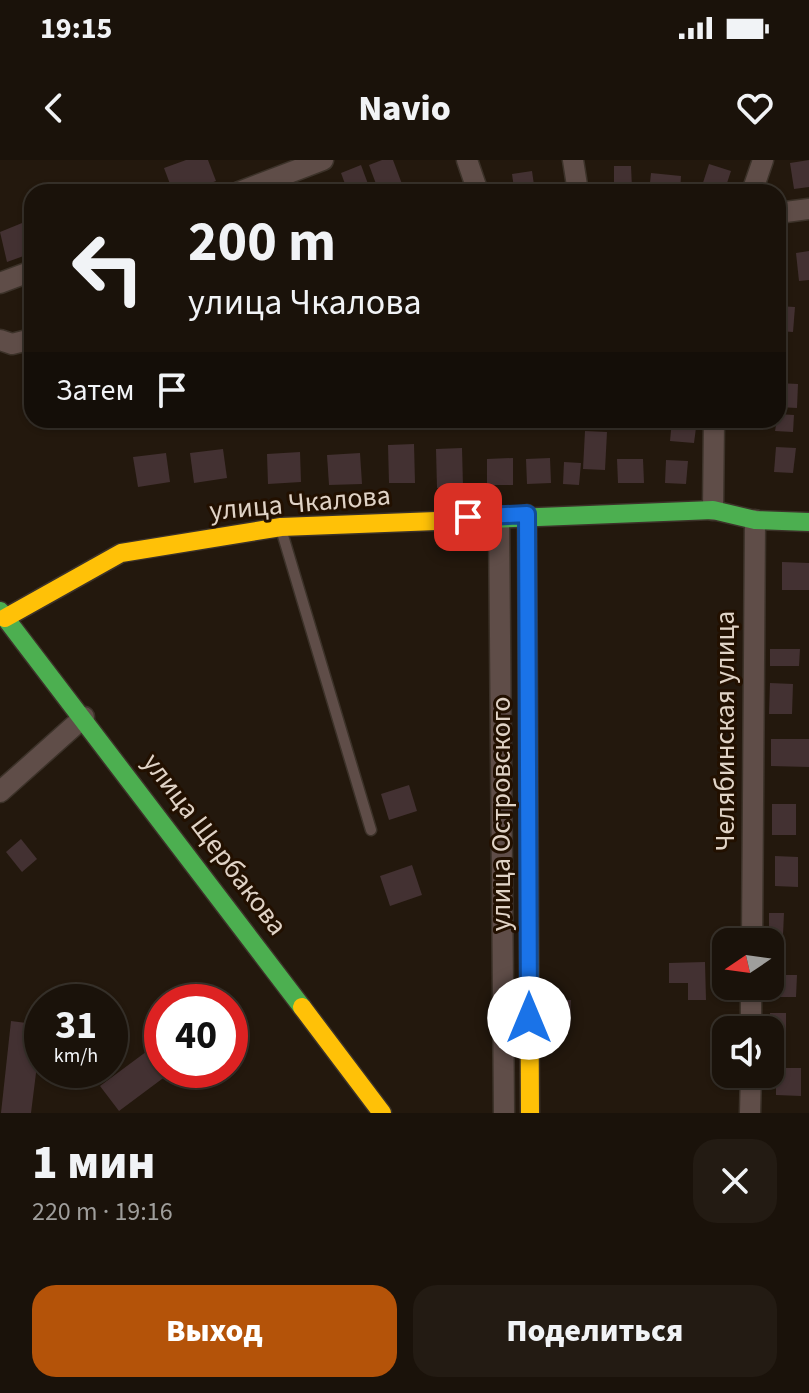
<!DOCTYPE html>
<html lang="ru">
<meta charset="utf-8">
<style>
body{margin:0;font-family:"Source Sans 3",sans-serif;background:#231b13;color:#f1f3f6;height:100vh;display:flex;flex-direction:column;font-size:30px;white-space:nowrap}
*{box-sizing:border-box;margin:0}
p{font-size:26px;color:#9f9e9c}
.icon{flex:none;width:44px;height:44px;fill:none;stroke:currentColor;stroke-width:2;stroke-linecap:round;stroke-linejoin:round}
.map{position:relative;height:953px;overflow:hidden}
.drawer{display:flex;flex-direction:column;background:#1a120a;flex:1}
.drawer>*{flex:none}
.guide{position:absolute;left:24px;top:24px;width:762px;height:244px;border-radius:24px;box-shadow:0 2px 6px #0004,0 0 0 2px #38322b;background:#1a120a;color:#f1f3f6;overflow:hidden}
.needle{width:52px;rotate:257deg}
.tools{position:absolute;left:712px;top:768px;display:grid;gap:16px}
.tools a{display:grid;place-items:center;width:72px;height:72px;border-radius:16px;background:#1a120a;box-shadow:0 2px 6px #0004,0 0 0 2px #38322b;font-size:40px}
.speed{position:absolute;left:24px;top:824px;display:flex;gap:16px;font-size:40px;font-weight:700;text-align:center}
.speed>*{display:grid;place-content:center;width:104px;height:104px;border-radius:50%;background:#1a120a;box-shadow:0 2px 6px #0004,0 0 0 2px #38322b;line-height:1}
.speed small{font-size:20px;font-weight:400}
.speed .limit{border:12px solid #d22;background:#fff;color:#111}
.pin{position:absolute;display:grid;place-items:center;width:68px;height:68px;color:#fff;margin:-34px;border-radius:16px;box-shadow:0 4px 12px #0006}
.me{position:absolute;width:88px;margin:-44px;rotate:0deg;stroke-linejoin:round;filter:drop-shadow(0 0 6px #0008)}
.turn{display:flex;align-items:center;gap:28px;height:168px;padding:0 32px;font-size:36px}
.turn .icon{width:104px;height:104px;stroke-width:2.5}
.turn b{display:block;font-size:56px;line-height:68px}
.then{display:flex;align-items:center;height:76px;padding:0 32px;background:#0003;gap:16px;font-size:30px}
.round{display:grid;place-items:center;flex:none;width:84px;height:84px;border-radius:24px;background:#231b13}
.overview{display:flex;align-items:center;justify-content:space-between;height:136px;padding:0 32px}
h1{font-size:48px;font-weight:800;line-height:60px}
.primary-button{display:flex;gap:16px;margin-top:auto;padding:16px 32px}
.primary-button a{flex:1;height:92px;border-radius:24px;background:#b45309;color:#fff;font-size:32px;font-weight:800;line-height:92px;text-align:center}
.primary-button a+a{background:#231b13;color:#f1f3f6}
.status{display:flex;justify-content:space-between;align-items:center;height:56px;padding:0 40px;background:#1a120a;direction:ltr}
.status svg{height:22px;fill:currentColor}
header{display:flex;justify-content:space-between;align-items:center;height:104px;padding:0 32px;background:#1a120a;font-size:36px;font-weight:800}
.map>svg:first-child{display:block}
.building{fill:#433132}
.lines{fill:none;stroke-linecap:round;stroke-linejoin:round}
.lane-casing{stroke:#3c3229;stroke-width:13}
.street-casing{stroke:#3c3229;stroke-width:23}
.fast-casing{stroke:#3c3229;stroke-width:21}
.slow-casing{stroke:#3c3229;stroke-width:21}
.lane{stroke:#5f4d48;stroke-width:10}
.street{stroke:#5f4d48;stroke-width:20}
.fast{stroke:#4caf50;stroke-width:18}
.slow{stroke:#ffc107;stroke-width:18}
.route-casing{stroke:#114b97;stroke-width:20}
.route{stroke:#1a73e8;stroke-width:14}
.labels{text-anchor:middle;dominant-baseline:central;stroke-width:6;stroke-linejoin:round;paint-order:stroke}
.street-label{font-size:28px;fill:#e0d3c6;stroke:#221000}
</style>
<div class="status"><b>19:15</b><svg viewBox="0 0 49 12"><path d="M0 12V9h3v3zM5 12V6h3v6zM10 12V3h3v9zM15 12V0h3v12zM26 1h20v11H26zM47 4h2v5h-2z"/></svg></div>
<header><svg class="icon" aria-label="back" viewBox="0 0 24 24"><path d="M15 5l-7 7 7 7"/></svg>Navio<svg class="icon" aria-label="heart" viewBox="0 0 24 24"><path d="M12 20l-8-8c-3-5 5-10 8-4 3-6 11-1 8 4z"/></svg></header>
<div class="map">
<svg width="809" height="953" viewBox="0 0 809 953">
<rect width="100%" height="100%" fill="#23180d"/>
<g class="building">
<path d="M186,0H208L216,21L187,32H173L164,8Z"/>
<path d="M382,0H393L402,24L379,32L369,5Z"/>
<path d="M809,0V27L794,29L790,3Z"/>
<path d="M709,4L731,11L724,32H700Z"/>
<path d="M361,5L371,32H348L341,13Z"/>
<path d="M614,6H631L632,28H614Z"/>
<path d="M532,11L534,25L514,28L512,14Z"/>
<path d="M651,13L681,16L680,32H649Z"/>
<path d="M27,61L32,74V93L7,102L0,72Z"/>
<path d="M778,88H788L786,113H778Z"/>
<path d="M809,91V120L799,121L796,93Z"/>
<path d="M778,146L795,147L793,172L778,171Z"/>
<path d="M778,223L798,224L797,248L778,247Z"/>
<path d="M778,254L794,255L793,272L775,271Z"/>
<path d="M672,260H697L694,283L670,281Z"/>
<path d="M585,271L607,272L605,310L583,309Z"/>
<path d="M414,284L415,323H389L388,285Z"/>
<path d="M776,287L796,288L793,313L774,312Z"/>
<path d="M462,288L463,327L437,328L436,289Z"/>
<path d="M223,289L227,318L194,323L190,293Z"/>
<path d="M300,292L301,322L268,324L267,294Z"/>
<path d="M166,293L170,322L138,327L133,297Z"/>
<path d="M360,293L362,324L329,325L327,295Z"/>
<path d="M513,298V325H487V299Z"/>
<path d="M550,298L551,323L527,324L526,299Z"/>
<path d="M617,299H643L644,323H618Z"/>
<path d="M666,300L688,301L686,324L665,323Z"/>
<path d="M564,302L581,303L579,325L563,324Z"/>
<path d="M782,402L809,403V430H782Z"/>
<path d="M770,489H800L799,506H770Z"/>
<path d="M770,523L793,524L792,554H769Z"/>
<path d="M771,579H809V607L771,606Z"/>
<path d="M409,625L417,651L389,660L381,634Z"/>
<rect x="772" y="644" width="24" height="31"/>
<path d="M21,679L37,699L22,712L6,692Z"/>
<path d="M775,696L798,697V727L775,726Z"/>
<path d="M412,705L422,735L390,746L380,716Z"/>
<path d="M769,753H784L783,775H769Z"/>
<path d="M705,802L706,840H688V823H669V803Z"/>
<path d="M770,815H797L796,837H770Z"/>
<path d="M542,840H571L570,870H542Z"/>
<rect x="770" y="853" width="16" height="25"/>
<path d="M11,861L42,865L31,953H1Z"/>
<path d="M162,880V910H174L119,951L100,926Z"/>
<path d="M776,908H801V936L776,935Z"/>
</g>
<g class="lines">
<g class="lane-casing">
<path id="lane" d="M281,369L371,670"/>
</g>
<g class="street-casing">
<g id="street">
<path d="M467,0L478,32"/>
<path d="M573,0L578,32"/>
<path d="M239,32L323,0"/>
<path d="M752,32L763,0"/>
<path d="M778,53L809,49"/>
<path d="M0,123L32,111"/>
<path d="M0,180L12,184L32,179"/>
<path d="M713,350L714,260"/>
<path d="M499,356L504,953"/>
<path d="M0,632L84,557"/>
<path d="M752,782L755,360"/>
<path d="M751,870V826"/>
<path d="M750,953L751,914"/>
</g>
</g>
<g class="fast-casing">
<g id="fast">
<path d="M488,359L713,350L755,360L809,362"/>
<path d="M0,451L302,847"/>
</g>
</g>
<g class="slow-casing">
<g id="slow">
<path d="M527,354L530,953"/>
<path d="M5,458L121,393L281,367L488,359"/>
<path d="M302,847L382,953"/>
</g>
</g>
<use href="#lane" class="lane"/>
<use href="#street" class="street"/>
<use href="#fast" class="fast"/>
<use href="#slow" class="slow"/>
</g>
<g class="lines">
<g class="route-casing">
<path id="route" d="M468,357L527,354L529,858"/>
</g>
<use href="#route" class="route"/>
</g>
<g class="labels">
<g class="street-label">
<text transform="translate(300 343) rotate(-5)">улица Чкалова</text>
<text transform="translate(725 571) rotate(-90)">Челябинская улица</text>
<text transform="translate(501 654) rotate(-90)">улица Островского</text>
<text transform="translate(215 684) rotate(53)">улица Щербакова</text>
</g>
</g>
</svg>
<div class="tools">
<a><svg class="needle" viewBox="-14 -14 28 28"><path d="M0-13l5 13h-10z" fill="#e53935"/><path d="M0 13l5-13h-10z" fill="#9f9e9c"/></svg></a>
<a><svg class="icon" aria-label="sound" viewBox="0 0 24 24"><path d="M4 9h4l5-4v14l-5-4H4zM17 9q2 3 0 6"/></svg></a>
</div>
<div class="speed"><div>31<small>km/h</small></div><div class="limit">40</div></div>
<div class="pin" style="left:468px;top:357px;background:#d93025"><svg class="icon" aria-label="arrive" viewBox="0 0 24 24"><path d="M6 21V4h12l-3 4 3 4H6"/></svg></div>
<svg class="me" style="left:529px;top:858px" viewBox="-20 -20 40 40"><circle r="19" fill="#fff"/><path d="M0-13L10 11 0 6-10 11z" fill="#1a73e8"/></svg>
<div class="guide">
<div class="turn"><svg class="icon" aria-label="left" viewBox="0 0 24 24"><path d="M17 20v-9H6M10 6l-5 5 5 5"/></svg><div><b>200 m</b>улица Чкалова</div></div>
<div class="then">Затем<svg class="icon" aria-label="arrive" viewBox="0 0 24 24"><path d="M6 21V4h12l-3 4 3 4H6"/></svg></div>
</div>
</div>
<section class="drawer">
<div class="overview"><div><h1>1 мин</h1><p>220 m · 19:16</p></div><a class="round"><svg class="icon" aria-label="close" viewBox="0 0 24 24"><path d="M6 6l12 12M18 6L6 18"/></svg></a></div>
<div class="primary-button"><a>Выход</a><a>Поделиться</a></div>
</section>
